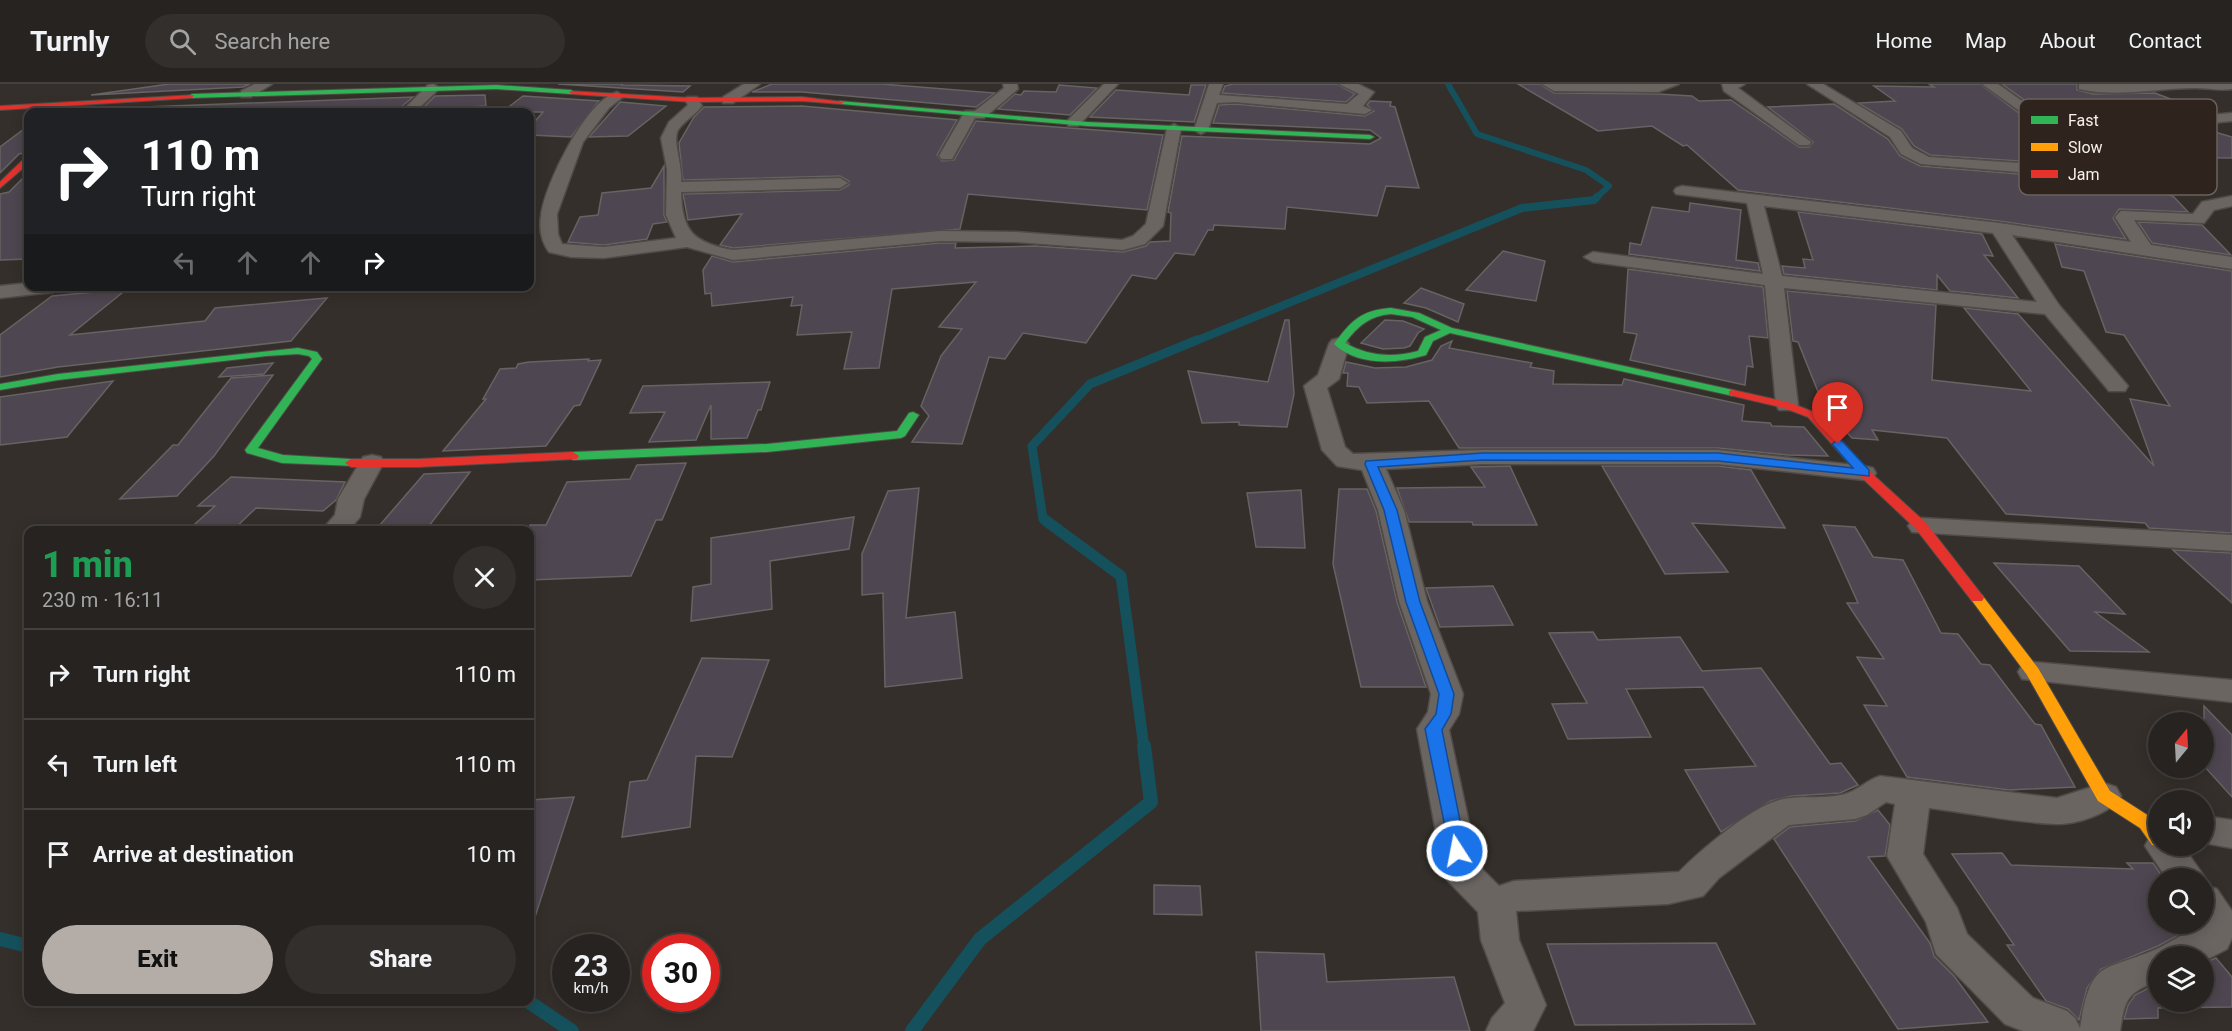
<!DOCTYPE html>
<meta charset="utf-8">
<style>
body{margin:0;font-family:Roboto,sans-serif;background:#332f2d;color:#f1f3f6;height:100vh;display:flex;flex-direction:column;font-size:22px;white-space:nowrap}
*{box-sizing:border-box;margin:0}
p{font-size:20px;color:#a4a4a5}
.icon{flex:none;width:33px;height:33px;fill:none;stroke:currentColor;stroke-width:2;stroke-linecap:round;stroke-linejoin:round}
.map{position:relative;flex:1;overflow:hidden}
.side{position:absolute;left:24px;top:442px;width:510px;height:480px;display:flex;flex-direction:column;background:#272320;border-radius:12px;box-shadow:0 3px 15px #0003,0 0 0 2px #43403e}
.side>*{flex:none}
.guide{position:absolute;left:24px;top:24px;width:510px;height:183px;border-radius:12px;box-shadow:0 3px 15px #0003,0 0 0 2px #43403e;background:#202124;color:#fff;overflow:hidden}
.needle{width:39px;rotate:18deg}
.controls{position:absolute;left:2148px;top:628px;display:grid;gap:12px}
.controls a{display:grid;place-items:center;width:66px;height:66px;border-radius:50%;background:#272320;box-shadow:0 3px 15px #0003,0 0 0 2px #43403e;font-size:30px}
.speed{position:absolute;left:552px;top:850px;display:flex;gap:12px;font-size:30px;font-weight:700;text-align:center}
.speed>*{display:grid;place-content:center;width:78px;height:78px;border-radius:50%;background:#272320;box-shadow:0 3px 15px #0003,0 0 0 2px #43403e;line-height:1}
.speed small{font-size:15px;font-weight:400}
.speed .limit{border:9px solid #d22;background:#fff;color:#111}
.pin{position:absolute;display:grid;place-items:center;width:51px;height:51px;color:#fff;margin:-62px -26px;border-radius:50% 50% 50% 0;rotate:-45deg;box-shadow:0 0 6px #0007}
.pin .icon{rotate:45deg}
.me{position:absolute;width:66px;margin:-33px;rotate:349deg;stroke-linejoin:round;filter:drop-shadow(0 0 4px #0008)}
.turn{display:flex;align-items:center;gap:21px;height:126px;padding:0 18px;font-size:27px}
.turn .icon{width:78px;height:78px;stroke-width:2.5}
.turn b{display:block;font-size:42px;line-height:51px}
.lanes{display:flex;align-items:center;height:57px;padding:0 18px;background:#0003;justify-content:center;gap:30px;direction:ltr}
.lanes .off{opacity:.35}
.round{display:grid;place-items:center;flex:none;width:63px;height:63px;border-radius:32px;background:#332f2d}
.headline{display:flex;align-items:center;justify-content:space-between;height:102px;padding:0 18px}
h1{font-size:36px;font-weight:800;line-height:45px;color:#1e9e55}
.primary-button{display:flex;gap:12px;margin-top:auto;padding:12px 18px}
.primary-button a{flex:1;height:69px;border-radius:36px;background:#b3aca7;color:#111;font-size:24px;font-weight:800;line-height:69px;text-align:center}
.primary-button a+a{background:#332f2d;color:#f1f3f6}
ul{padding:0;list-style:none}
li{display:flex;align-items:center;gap:18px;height:90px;padding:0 18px;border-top:2px solid #43403e}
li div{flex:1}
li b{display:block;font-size:22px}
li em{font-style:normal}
header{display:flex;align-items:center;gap:36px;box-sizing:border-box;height:84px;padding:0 30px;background:#272320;border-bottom:2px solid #43403e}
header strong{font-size:28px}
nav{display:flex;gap:33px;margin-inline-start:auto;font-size:21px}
.search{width:420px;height:54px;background:#332f2d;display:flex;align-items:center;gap:15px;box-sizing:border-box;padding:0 21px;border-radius:33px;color:#a4a4a5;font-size:22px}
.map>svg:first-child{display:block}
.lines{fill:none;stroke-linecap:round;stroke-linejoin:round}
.stream-far4{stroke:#15515d;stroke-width:6}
.stream-far3{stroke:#15515d;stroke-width:8}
.stream-far2{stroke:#15515d;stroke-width:9}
.stream-far1{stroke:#15515d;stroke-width:11}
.stream{stroke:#15515d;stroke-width:14}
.building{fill:#4e4650;stroke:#666363;stroke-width:1.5}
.street-casing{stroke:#504b47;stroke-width:3}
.fast-casing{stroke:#504b47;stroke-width:2}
.slow-casing{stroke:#504b47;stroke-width:2}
.jam-casing{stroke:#504b47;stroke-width:2}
.street{fill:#6a6561;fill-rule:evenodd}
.fast{fill:#30b455;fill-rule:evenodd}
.slow{fill:#ff9f0a;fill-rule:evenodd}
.jam{fill:#e5322d;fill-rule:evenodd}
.route{fill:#1a73e8;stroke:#114b97;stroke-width:1.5}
.key{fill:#2e241d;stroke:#6a615b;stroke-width:1.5}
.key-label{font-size:16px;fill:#f7f0eb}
</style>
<header>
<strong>Turnly</strong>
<div class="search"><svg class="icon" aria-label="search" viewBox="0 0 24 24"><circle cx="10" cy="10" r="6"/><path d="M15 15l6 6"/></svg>Search here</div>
<nav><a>Home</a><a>Map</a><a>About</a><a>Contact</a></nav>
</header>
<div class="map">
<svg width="2232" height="947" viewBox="0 0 2232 947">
<rect width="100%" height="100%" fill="#342f2a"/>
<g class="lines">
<path class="stream-far4" d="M1448,0L1477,50L1586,86L1609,102L1595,115"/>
<path class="stream-far3" d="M1193,258L1522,124L1594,116L1597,113"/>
<path class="stream-far2" d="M1047,438L1043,435L1032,362L1090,300L1197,256"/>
<path class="stream-far1" d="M1045,436L1121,492L1144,664"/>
<g class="stream">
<path d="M0,855L28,862"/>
<path d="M529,918L572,947"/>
<path d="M912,947L980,855L1151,718L1144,662"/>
</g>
</g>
<g class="building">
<path d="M169,0H250L243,3L91,11Z"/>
<path d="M558,0H623L621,1L690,2L683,8Z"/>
<path d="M772,0H882L995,9L976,23L802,8H752Z"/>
<path d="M1233,0H1337L1355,10L1346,18L1222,9L1225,2Z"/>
<path d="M1518,0H1540L1554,9L1658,10L1692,12L1699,17L1731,16L1799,63H1809L1813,58L1768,23L1834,20L1888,55L1900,72L1920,82L2066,94L2076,88L2066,80L1930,71L1914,62L1902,45L1858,19L1895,17L1874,2L1934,3L1929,0H1980L2027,35L2033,36L2041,32V28L2002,0H2077V6L2093,10L2155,9L2194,24L2143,26L2167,33L2109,39L2097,42L2094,48L2043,52L2035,56V60L2043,64L2101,60L2108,58L2112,51L2198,43L2232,53V74L2146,73L2196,99H2146L2174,113L2188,128L2119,125L2113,134L2126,155L1999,137L1738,106L1687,61L1683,62L1652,42L1598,47Z"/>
<path d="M1059,1L1097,4L1070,31L998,25L1015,10L1021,11L1024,7L1056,8Z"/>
<path d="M1191,1H1206L1194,38L1090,33L1116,6L1189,11Z"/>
<path d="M485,11L486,22L421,26L435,12Z"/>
<path d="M523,12L599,17L571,53L530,51V43L543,28H502Z"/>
<path d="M413,13L395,28H92V25Z"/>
<path d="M1370,17L1391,18L1390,22L1395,23L1419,104L1386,102L1377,132L1287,123L1285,145L1214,141L1213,146H1208L1194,171L1175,169L1156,195L1132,191L1086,259L1023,249L1005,275L989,273L962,360L912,358L929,332L921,322L941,272L962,245L939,243L976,198L892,205L879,284L844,285L852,248L797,251L802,221L791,222L793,213L712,222L711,209L705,210L703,186L712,172L733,178L940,159H956L955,164L1035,162L1123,168L1146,162L1150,158L1170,157L1171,129L1168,128L1182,52L1370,60L1381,54L1370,46L1213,39L1219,21L1235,20L1365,32L1374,27L1367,21Z"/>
<path d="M620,18L666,22L628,52L589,53Z"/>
<path d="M802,22L957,36L937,71L942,77L954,76L976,37L1163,51L1147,126L968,110L960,145L733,164L720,161L742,130L688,136L683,110L840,106L849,101V97L840,92L683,96L679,59L694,33L704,23Z"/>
<path d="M28,42V68L19,70L0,89V63Z"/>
<path d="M664,82V131L667,138L653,140L647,155L604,161L568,158L580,133L598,131L602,109L651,104Z"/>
<path d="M28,89V175L0,176V110L9,108Z"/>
<path d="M1690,119L1741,126L1736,176L1758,179L1760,187L1629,170L1630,159L1641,161L1652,123L1689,128Z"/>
<path d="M1798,128L1982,150L1993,172L1984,171L2018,214L1950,207L1937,191V206L1784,190L1782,182L1805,184L1803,175L1813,176Z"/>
<path d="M2138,138L2202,141L2231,171L2152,159Z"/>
<path d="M2055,160L2232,187V449L2149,444L2145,439L2006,430L1947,354L1872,346L1878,356L1852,354L1825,325L1798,258L1793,257L1787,207L1936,221L1932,296L2031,307L1964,224L2018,230L2154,382L2130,315L2170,322L2124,251L2106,248L2084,187L2062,183Z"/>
<path d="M1503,167L1545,177L1536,217L1466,206Z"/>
<path d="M1628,185L1763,203L1768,254L1749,252L1753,283L1747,282L1745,301L1630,276L1637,250L1624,248Z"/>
<path d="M1421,204L1464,220L1458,238L1426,224L1404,219Z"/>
<path d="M127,205L70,251L205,237L215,224L327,214L291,257L58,283L0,293V251L52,212Z"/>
<path d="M1285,236H1289L1294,310L1287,343L1239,341V338L1202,339L1188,287L1268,298Z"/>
<path d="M1385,236L1403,237L1424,245L1418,249L1410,262L1404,264L1383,265L1361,259Z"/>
<path d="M1452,257L1449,264L1532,279L1530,283L1554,287L1553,300L1622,301L1624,295L1744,321L1742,337L1770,339L1772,342L1804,343L1828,372L1787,371L1718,364H1459L1429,317L1367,319L1359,303L1347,302L1348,289H1343L1346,278L1375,284L1406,283L1432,276L1441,262Z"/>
<path d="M589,275L588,277L601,276L580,321L574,322L546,362L443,367L486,315H483L500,285L516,284L518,280L529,278Z"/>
<path d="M273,279L264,290L219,293L227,284Z"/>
<path d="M273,291L214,372L177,412L120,415L173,361H178L231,294Z"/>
<path d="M113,297L67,353L0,361V313Z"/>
<path d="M770,298L761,326H758L747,354L711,355V321L696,356L649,358L665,328L630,329L643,302Z"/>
<path d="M686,379L662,436H656L631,492L530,496V441H546L567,398L630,395L637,381Z"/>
<path d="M1510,382L1537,441H1473L1472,438H1409L1397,404L1485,403L1471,383Z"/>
<path d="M1602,382H1718L1751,386L1785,444L1692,439L1728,488L1665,490Z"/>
<path d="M470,388L429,442H379L424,390Z"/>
<path d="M231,393L345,398L336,416L323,427L256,424L232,447H187L215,422H198Z"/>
<path d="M919,404L906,534L955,528L962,594L885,603L883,509L862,511V470L888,407Z"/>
<path d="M1339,405H1367L1376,427L1397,518L1426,603H1361L1333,480Z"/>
<path d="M1301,406L1305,464L1256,463L1247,409Z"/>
<path d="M854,433L849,465L770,477L772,525L691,537L693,503L711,500V454Z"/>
<path d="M1823,441L1855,443L1873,473L1903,476L1941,549L1958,550L1981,580L1990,581L2035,640L2041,641L2075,703L2009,706L1907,693L1864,621L1887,622L1857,573L1884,575L1847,519H1858Z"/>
<path d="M2173,466L2232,469V519Z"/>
<path d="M1994,479L2079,482L2125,530L2095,528L2149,568L2070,567Z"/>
<path d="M1493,502L1513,541L1440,543L1426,504Z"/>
<path d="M1593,548L1598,556L1680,553L1702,587L1761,584L1830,680L1841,679L1858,701L1840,709L1792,712L1771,717L1721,748L1685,686L1756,682L1703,603L1626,605L1651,653L1568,655L1552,620L1587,619L1549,549Z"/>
<path d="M702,574L769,576L732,673L696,672L690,743L622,753L630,698L647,696Z"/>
<path d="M2204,622L2232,651V713L2204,682Z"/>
<path d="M574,713L535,833L530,832V716Z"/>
<path d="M1878,726L1890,741L1885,772L1868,773L1930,859L1934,872L1954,892L1988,938L1898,945L1774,755L1790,743L1855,737Z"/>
<path d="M2002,769L2011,781L2133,785L2127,779H2153L2164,795H2158V840H2194L2193,843L2158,862L2101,885L2087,904L2079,936L2068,925L2046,917L2007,861H2014L1952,770Z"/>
<path d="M1154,801L1200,802L1202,831L1154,830Z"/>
<path d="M1716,859L1755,940L1575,941L1547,860Z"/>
<path d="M1256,868L1324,870L1327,898L1454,893L1470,947H1261Z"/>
<path d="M2216,874L2232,893V923L2158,924V934L2124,935L2128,921L2135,911L2158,899V918H2204V879Z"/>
</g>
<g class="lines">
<g class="street-casing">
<g id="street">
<path d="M255,0H272L251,13H241V7Z"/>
<path d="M433,0L440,4L415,28H401L428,1Z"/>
<path d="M744,0H760L733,19H723V13Z"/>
<path d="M1003,0H1017L1018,5L984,34H975L952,75H942L939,72L965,27H975L1004,4Z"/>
<path d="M1104,0H1118L1078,42H1068V36Z"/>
<path d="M1209,0H1223L1219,11L1347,20L1359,10L1339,0H1358L1374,8L1363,22L1372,26L1365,30L1235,18L1217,19L1208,46L1201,50L1194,46Z"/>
<path d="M1542,0H1679L1658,8L1554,7Z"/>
<path d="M1722,0H1745L1738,4L1811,58L1809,61H1799L1724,7Z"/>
<path d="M1807,0H1823L1901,47L1912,64L1929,73L2066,82L2074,87L2066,92L1921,80L1901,70L1890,53Z"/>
<path d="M1982,0H1998L2040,30L2033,34L2028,33Z"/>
<path d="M2079,0H2232V5C2219,7 2208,4 2195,4C2156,4 2118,14 2079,5Z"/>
<path d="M617,8L624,12L609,24L583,58L557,130L558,150L562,160L604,163L676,154L666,131L667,85L661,54L669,38L688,21L685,16L687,13H697L702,22C695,31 684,37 678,46C672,58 683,81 681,98L840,94L848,99L840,104L681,108C682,148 694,159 733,166L940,147L1016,148L1122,156L1133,152L1146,140L1167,44L1174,40L1181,44L1163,142L1145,160L1123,166L1016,158L940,157L733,176L687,163L604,174L571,173L549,168C541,157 539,145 541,132C544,102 586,16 617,8Z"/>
<path d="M2232,29V37L2111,49L2106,57L2101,58L2043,62L2036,58L2043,54L2095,50L2098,44L2109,41Z"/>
<path d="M1682,102L1999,139L2131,158L2115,133L2121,127L2193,130L2202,118L2232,112V122L2214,126L2204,139L2134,136L2151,161L2232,173V185L2012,151L2059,221L2128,302L2125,307H2109L2045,230L1784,204L1798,321L1795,326H1779L1776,321L1765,201L1593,178L1584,173L1593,168L1763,190L1747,119L1676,110L1674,107L1676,104ZM1764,122L1993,149L2037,218L1782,192Z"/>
<path d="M28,199V202H62L53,208L0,214V202Z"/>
<path d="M1339,254L1346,256L1349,260L1339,295L1327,304L1345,363L1353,370L1483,366H1718L1864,382L1873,384L1876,389L1873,394L1864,396L1718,380H1483L1386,385L1404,426L1427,517L1463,610L1459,630L1449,646L1478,781L1499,802L1514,797L1679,788C1701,766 1754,720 1784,715C1804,711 1829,716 1848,709C1859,705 1868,696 1880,692L2057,714L2104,699L2116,703L2121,712C2111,730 2075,741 2055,740C2013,738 1970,729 1929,724L1923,770L1957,824L1967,850L2033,914L2067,927L2075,934L2080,944C2091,872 2104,889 2159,864C2170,858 2183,850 2195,845L2196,840H2204V801L2217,805L2232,827V854L2227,865L2204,877V873H2158V897C2127,909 2125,914 2120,947H2023L2005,940L1936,870L1926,838L1887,772L1895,720L1886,718L1867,731L1855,735L1789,741L1719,794L1703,812L1668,820L1516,827L1519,856L1546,921L1533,947H1486L1492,934L1505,919L1481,856L1478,828L1448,797L1443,787L1417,645L1428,628L1431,610L1399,517L1378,426L1362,386L1337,382L1322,366L1304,302L1318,291L1329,260L1332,256Z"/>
<path d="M372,371L381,373L384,378L364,415L360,433L348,447H321L335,431L338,415L360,378L363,373Z"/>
<path d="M1921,434L2232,451V467L1912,448L1908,442L1912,436Z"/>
<path d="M2033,578L2232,596V618L2022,595L2018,588L2022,581Z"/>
<path d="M2204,732L2232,736V764L2204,759Z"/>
<path d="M2158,749V762H2183L2206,795L2204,800V795H2167L2145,762L2150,752Z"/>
</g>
</g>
<g class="fast-casing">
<g id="fast">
<path d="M496,1L571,6L574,8L571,10L496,5L192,14L189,12L192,10Z"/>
<path d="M839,17L1087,38L1370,51L1374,53L1370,55L1087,42L841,20Z"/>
<path d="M1391,224L1419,229L1452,244L1733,306L1739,309L1733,312L1450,249L1433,257L1426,271C1397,280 1357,282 1334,260C1351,237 1361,226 1391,224ZM1391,230L1412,233L1441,246L1425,253L1418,267C1392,274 1368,272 1345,259C1358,242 1369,232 1391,230Z"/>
<path d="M298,264L317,268L322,275L258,364L283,371L351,375L355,376L357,379L355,382L282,379L247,369L245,366L312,275L309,272L298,270L266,272L58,296L0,306V300L58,290Z"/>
<path d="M913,328L919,331L905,352L901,354L767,368L573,376L567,372L573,368L767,360L897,347L909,329Z"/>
</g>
</g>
<g class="slow-casing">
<path id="slow" d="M1977,510L1982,511L2038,584L2110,707L2152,734L2158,743V762H2161L2152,761L2140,744L2098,717L2027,591L1970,514Z"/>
</g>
<g class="jam-casing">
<g id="jam">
<path d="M569,7L692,14L802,13L844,18L841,20L802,17L692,18L571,10Z"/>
<path d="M194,11L192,14L0,26V22Z"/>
<path d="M25,74H28V80L0,104V98Z"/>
<path d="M1733,306L1791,319L1816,329L1868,386L1926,439L1982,511L1984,514L1982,517H1972L1916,445L1860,392L1808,333L1784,324L1729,311V307Z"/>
<path d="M573,368L579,372L577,375L419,383H351L345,379L351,375H419Z"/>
</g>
</g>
<use href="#street" class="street"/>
<use href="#fast" class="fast"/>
<use href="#slow" class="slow"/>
<use href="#jam" class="jam"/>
</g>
<path class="route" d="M1838,356L1842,357L1869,386V392L1718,377L1483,376L1378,383L1397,426L1420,518L1454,610L1451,630L1442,646L1466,767L1463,772H1451L1425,645L1436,630L1439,610L1406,518L1384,426L1365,380L1366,377L1483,369H1718L1853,384L1832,360Z"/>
<rect x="2019" y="15" width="198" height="96" rx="9" class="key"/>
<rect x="2031" y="32" width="27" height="8" fill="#30b455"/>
<rect x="2031" y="59" width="27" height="8" fill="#ff9f0a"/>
<rect x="2031" y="86" width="27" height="8" fill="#e5322d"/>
<g class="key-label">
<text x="2068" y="42">Fast</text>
<text x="2068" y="69">Slow</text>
<text x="2068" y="96">Jam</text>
</g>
</svg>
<div class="controls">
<a><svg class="needle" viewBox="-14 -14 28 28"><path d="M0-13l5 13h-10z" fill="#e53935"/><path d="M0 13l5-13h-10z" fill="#a4a4a5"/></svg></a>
<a><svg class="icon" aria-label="sound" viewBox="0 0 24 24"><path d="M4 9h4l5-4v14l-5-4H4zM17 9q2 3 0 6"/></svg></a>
<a><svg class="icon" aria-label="search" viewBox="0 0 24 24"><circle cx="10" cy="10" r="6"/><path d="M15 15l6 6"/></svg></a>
<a><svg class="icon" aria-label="layers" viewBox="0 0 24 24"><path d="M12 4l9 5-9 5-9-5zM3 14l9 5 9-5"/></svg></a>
</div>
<div class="speed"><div>23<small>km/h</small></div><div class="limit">30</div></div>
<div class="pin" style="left:1838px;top:360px;background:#d93025"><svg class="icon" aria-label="arrive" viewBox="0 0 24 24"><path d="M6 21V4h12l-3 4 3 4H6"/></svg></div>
<svg class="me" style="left:1457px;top:767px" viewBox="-20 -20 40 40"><circle r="17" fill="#1a73e8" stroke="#fff" stroke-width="3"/><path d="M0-11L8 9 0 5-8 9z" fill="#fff"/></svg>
<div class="guide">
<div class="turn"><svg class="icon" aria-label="right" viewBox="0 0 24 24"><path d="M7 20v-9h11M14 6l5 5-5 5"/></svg><div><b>110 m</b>Turn right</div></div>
<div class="lanes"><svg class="icon off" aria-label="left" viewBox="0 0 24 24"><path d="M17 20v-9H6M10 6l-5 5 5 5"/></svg><svg class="icon off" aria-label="ahead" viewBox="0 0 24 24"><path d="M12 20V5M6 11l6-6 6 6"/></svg><svg class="icon off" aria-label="ahead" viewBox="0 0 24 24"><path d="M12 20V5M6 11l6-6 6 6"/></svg><svg class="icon" aria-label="right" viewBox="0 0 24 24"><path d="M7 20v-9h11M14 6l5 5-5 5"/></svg></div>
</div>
<section class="side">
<div class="headline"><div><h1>1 min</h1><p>230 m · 16:11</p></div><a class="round"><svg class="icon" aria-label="close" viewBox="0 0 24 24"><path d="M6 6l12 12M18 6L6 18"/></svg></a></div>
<ul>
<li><svg class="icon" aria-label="right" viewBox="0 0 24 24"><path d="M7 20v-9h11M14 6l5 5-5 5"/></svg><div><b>Turn right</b></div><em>110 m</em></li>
<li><svg class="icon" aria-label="left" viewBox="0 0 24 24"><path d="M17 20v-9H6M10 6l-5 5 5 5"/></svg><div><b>Turn left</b></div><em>110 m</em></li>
<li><svg class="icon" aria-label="arrive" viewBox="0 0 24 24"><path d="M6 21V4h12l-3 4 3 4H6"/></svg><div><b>Arrive at destination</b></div><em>10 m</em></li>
</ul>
<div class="primary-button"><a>Exit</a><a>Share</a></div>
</section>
</div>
